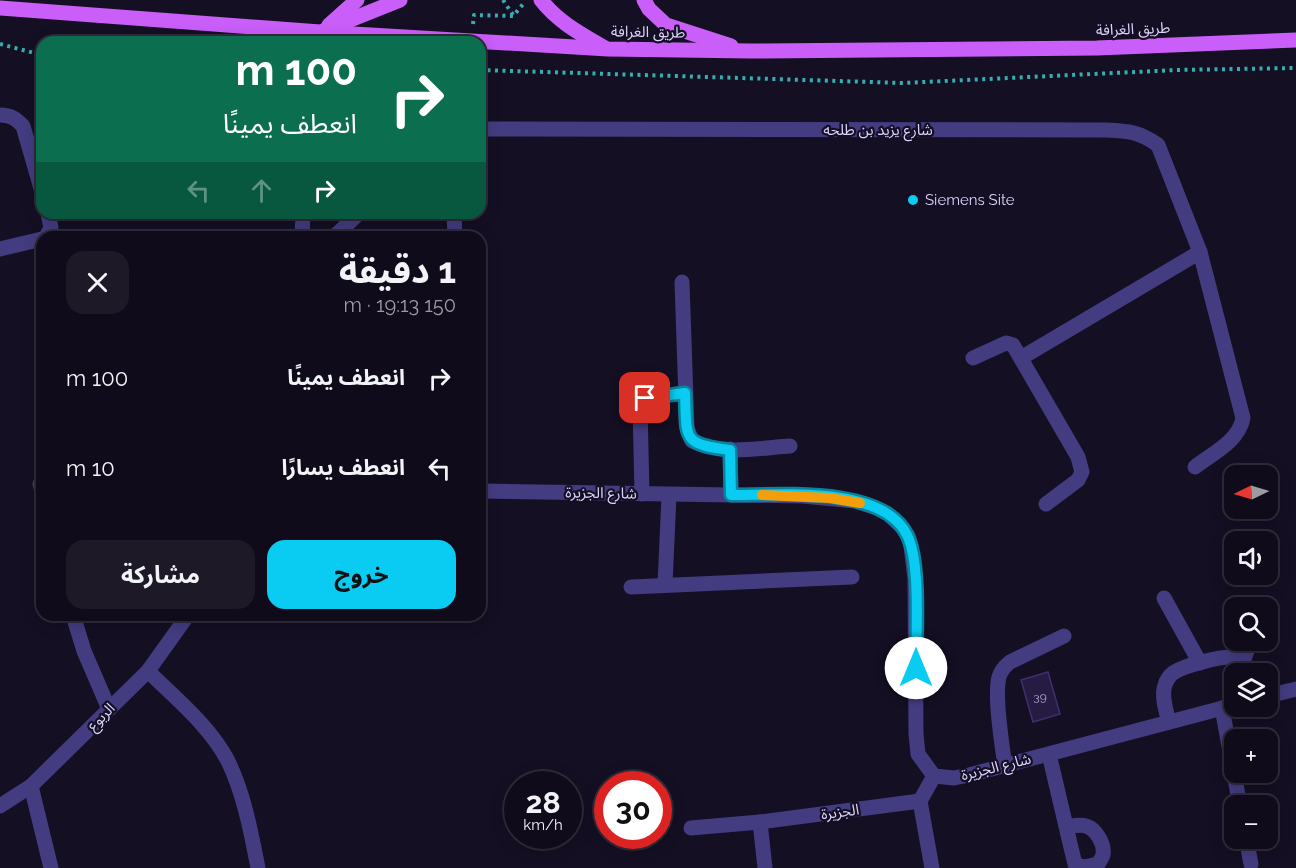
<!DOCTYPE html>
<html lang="ar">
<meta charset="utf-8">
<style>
body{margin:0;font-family:Raleway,"Noto Sans Arabic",sans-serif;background:#1d1927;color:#f1f3f6;direction:rtl;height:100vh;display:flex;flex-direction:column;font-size:22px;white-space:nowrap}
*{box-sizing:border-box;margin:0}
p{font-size:20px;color:#9b9ba2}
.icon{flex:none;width:33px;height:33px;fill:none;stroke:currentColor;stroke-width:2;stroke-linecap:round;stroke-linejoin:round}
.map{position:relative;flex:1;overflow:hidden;direction:ltr}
.side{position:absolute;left:36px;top:231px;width:450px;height:390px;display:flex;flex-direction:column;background:#0f0b1a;border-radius:18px;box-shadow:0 3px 15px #0003,0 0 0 2px #2f2b39;direction:rtl}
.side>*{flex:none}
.guide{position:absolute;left:36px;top:36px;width:450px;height:183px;border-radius:18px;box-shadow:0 3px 15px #0003,0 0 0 2px #2f2b39;direction:rtl;background:#0b6e4f;color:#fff;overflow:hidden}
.needle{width:39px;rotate:265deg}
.controls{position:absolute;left:1224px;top:465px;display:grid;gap:12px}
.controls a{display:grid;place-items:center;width:54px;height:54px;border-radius:12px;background:#0f0b1a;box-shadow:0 3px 15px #0003,0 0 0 2px #2f2b39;font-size:30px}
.speed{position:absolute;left:504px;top:771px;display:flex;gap:12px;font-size:30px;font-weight:700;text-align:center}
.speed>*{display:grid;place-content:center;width:78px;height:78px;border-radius:50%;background:#0f0b1a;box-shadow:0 3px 15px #0003,0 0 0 2px #2f2b39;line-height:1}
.speed small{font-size:15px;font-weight:400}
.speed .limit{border:9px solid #d22;background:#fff;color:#111}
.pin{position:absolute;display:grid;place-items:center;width:51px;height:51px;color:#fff;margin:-26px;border-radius:12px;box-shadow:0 3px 9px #0006}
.me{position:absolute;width:66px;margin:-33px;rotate:0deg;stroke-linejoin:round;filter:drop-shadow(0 0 4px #0008)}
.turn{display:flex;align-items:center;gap:21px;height:126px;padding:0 30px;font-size:27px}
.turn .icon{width:78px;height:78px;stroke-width:2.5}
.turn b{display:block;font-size:42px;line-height:51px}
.lanes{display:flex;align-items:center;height:57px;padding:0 30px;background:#0003;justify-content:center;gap:30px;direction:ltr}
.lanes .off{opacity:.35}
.round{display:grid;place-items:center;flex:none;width:63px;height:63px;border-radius:18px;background:#1d1927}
.overview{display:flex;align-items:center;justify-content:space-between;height:102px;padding:0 30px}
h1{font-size:36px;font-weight:700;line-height:45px}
.button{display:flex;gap:12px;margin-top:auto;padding:12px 30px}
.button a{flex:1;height:69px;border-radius:18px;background:#0acbf2;color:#111;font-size:24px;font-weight:700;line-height:69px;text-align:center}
.button a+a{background:#1d1927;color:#f1f3f6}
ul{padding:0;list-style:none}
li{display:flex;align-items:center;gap:18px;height:90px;padding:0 30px}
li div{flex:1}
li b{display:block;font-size:22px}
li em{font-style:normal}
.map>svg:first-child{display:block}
.building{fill:#261c43;stroke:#402f6e;stroke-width:1.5}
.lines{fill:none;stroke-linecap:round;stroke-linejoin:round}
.path{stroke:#34b0b0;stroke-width:4;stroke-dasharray:3 4.5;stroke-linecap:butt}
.minor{stroke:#433c80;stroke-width:15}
.major{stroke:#c95ef9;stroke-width:15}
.route-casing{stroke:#06849d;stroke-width:15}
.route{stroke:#0acbf2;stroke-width:10}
.slow{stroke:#f59e0b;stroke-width:10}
.poi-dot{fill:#0acbf2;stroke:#140f23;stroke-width:2}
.labels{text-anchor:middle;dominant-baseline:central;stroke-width:4.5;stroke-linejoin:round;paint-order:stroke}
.number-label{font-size:12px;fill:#aea5ce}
.street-label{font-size:15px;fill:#dbd3fd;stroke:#140f23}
.poi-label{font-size:15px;fill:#dbd3fd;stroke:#140f23;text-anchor:start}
</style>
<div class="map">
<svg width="1296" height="868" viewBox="0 0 1296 868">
<rect width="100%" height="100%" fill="#140f23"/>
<path class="building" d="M1048,672L1060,714L1033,722L1021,680Z"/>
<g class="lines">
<g class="path">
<path d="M503,0L513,15"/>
<path d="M473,24L474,15L513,16L524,3"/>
<path d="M0,44L42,55"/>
<path d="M480,70L903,83L1177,70L1296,68"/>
</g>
<g class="minor">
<path d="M0,115C11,115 16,119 23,126L42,192"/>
<path d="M480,129L1104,130C1127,131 1138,131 1158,145L1200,252L1243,418C1239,441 1213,453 1195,467"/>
<path d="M454,213L455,237"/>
<path d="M46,237L51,228L48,213"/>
<path d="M302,237L303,213"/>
<path d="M334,237L359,213"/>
<path d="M0,249L42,239"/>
<path d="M682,282L687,428L692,441C720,456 758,448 790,446"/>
<path d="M973,358L1006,343L1013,345L1078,457L1082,472L1078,480L1046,504"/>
<path d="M1021,358L1200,252"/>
<path d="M730,449L731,495"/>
<path d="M40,484L42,492"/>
<path d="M480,491L803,496L855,501L874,507L887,513L902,527L908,536L911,546L915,579L916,734L918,754L934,776L954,778L969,775L1234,705"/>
<path d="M642,494L640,406L645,398L685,393"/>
<path d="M665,585L669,495"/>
<path d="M631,587L852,577"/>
<path d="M1164,598L1200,663"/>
<path d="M1262,608L1263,605"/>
<path d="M73,615L84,651L109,709"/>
<path d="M1243,662L1251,640"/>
<path d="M148,671C175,698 210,726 228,761C244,794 251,832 258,868"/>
<path d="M1268,696L1296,689"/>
<path d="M1222,708L1240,806"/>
<path d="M1169,722C1166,711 1161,696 1165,685C1166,681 1170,675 1173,673C1183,666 1225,654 1237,658C1243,661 1245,668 1247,674"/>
<path d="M1049,754L1073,856L1075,864L1084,867L1098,864C1100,861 1102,858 1103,855C1105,844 1096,829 1086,826C1080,824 1072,826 1066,827"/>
<path d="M1005,766C1002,745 994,696 999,677C1001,670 1005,666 1010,662L1064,636"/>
<path d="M31,786L51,868"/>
<path d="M920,801L934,776"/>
<path d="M0,806L31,786L148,671L188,615"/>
<path d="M760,822L765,868"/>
<path d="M691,828L760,822L920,801L932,868"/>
<path d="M1246,838L1251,864"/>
</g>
<g class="major">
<path d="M541,0C558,22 581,34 605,48"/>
<path d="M644,0L649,9L666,25L731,46"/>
<path d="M0,8L320,32L608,49L750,51L1097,48L1296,40"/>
<path d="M329,25L357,0"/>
<path d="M325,30L400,0"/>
</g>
</g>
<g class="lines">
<g class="route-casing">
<path id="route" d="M645,398L685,393C687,439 681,444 730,450L731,495C778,495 883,485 907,535C921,562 916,635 916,668"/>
</g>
<use href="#route" class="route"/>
<path class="slow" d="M762,495L830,498L860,503"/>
</g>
<circle class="poi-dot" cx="913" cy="200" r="6"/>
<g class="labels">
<g class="number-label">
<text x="1040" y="697">39</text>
</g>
<g class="street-label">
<text transform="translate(1133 29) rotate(-2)">طريق الغرافة</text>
<text transform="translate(648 32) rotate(1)">طريق الغرافة</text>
<text x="878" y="130">شارع يزيد بن طلحه</text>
<text transform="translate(601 493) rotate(1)">شارع الجزيرة</text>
<text transform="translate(101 717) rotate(-45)">الربوع</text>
<text transform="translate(996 767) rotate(-14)">شارع الجزيرة</text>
<text transform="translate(840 812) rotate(-8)">الجزيرة</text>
</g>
<g class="poi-label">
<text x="925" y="200">Siemens Site</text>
</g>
</g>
</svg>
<div class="controls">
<a><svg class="needle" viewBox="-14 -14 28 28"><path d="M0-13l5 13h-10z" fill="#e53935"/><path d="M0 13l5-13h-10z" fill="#9b9ba2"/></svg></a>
<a><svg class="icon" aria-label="sound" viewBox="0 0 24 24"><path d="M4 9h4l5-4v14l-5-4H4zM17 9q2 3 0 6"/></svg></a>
<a><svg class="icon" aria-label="search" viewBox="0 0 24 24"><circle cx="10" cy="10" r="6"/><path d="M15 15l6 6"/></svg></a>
<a><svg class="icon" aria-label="layers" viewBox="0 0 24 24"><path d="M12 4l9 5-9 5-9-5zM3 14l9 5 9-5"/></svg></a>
<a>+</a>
<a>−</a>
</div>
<div class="speed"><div>28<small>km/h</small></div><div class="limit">30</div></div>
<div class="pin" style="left:645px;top:398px;background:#d93025"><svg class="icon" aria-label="arrive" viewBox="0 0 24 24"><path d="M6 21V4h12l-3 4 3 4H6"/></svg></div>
<svg class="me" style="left:916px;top:668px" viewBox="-20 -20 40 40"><circle r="19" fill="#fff"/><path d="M0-13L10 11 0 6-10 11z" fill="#0acbf2"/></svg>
<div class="guide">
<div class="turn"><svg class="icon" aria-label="right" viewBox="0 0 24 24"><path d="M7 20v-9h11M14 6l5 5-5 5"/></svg><div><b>100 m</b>انعطف يمينًا</div></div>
<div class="lanes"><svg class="icon off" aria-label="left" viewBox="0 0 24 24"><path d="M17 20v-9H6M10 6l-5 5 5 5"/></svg><svg class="icon off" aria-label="ahead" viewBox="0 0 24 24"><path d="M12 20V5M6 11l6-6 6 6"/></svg><svg class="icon" aria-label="right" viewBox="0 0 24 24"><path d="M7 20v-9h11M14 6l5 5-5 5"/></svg></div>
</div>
<section class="side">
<div class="overview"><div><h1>1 دقيقة</h1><p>150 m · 19:13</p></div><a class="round"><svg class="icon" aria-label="close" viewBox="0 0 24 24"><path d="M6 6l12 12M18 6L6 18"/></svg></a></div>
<ul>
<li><svg class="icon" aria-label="right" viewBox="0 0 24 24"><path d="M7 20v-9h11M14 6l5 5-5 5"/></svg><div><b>انعطف يمينًا</b></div><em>100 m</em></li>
<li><svg class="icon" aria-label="left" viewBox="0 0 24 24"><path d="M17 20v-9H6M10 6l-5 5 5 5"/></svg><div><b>انعطف يسارًا</b></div><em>10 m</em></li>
</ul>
<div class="button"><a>خروج</a><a>مشاركة</a></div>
</section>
</div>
